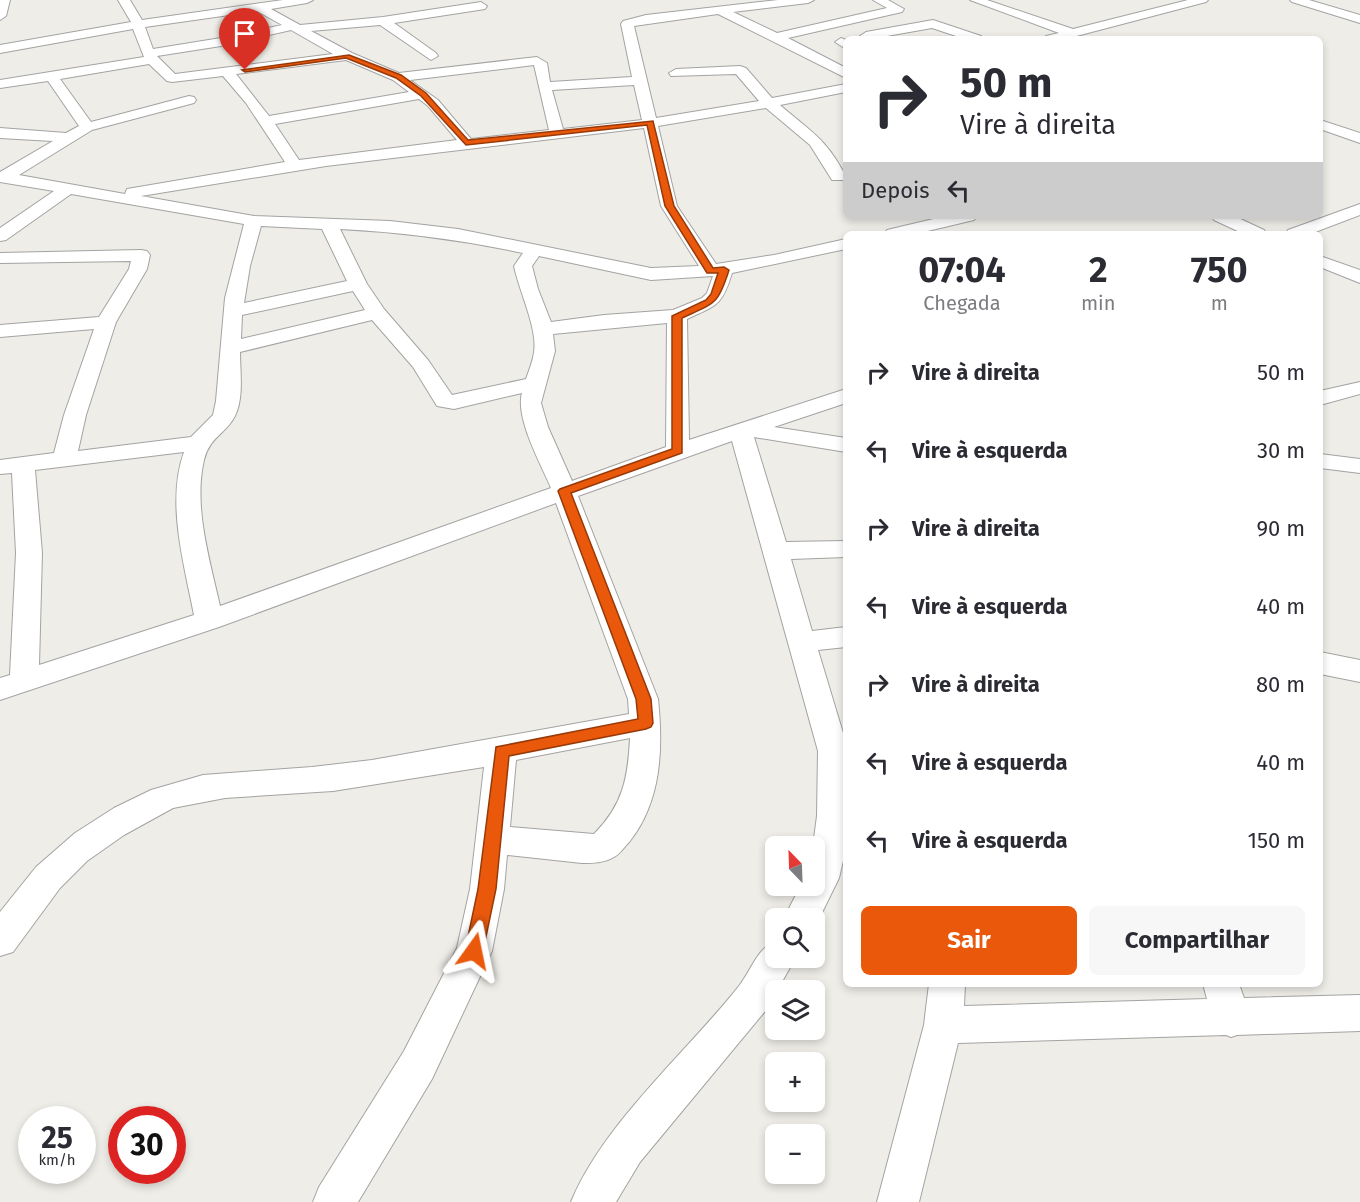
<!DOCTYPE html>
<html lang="pt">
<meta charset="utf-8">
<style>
body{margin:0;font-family:"Fira Sans",sans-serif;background:#f7f7f7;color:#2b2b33;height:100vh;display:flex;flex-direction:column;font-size:22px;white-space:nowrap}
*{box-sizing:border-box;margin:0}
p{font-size:20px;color:#7c7c81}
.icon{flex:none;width:33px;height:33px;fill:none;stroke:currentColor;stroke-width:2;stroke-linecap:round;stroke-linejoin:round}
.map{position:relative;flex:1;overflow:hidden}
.panel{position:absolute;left:843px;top:231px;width:480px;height:756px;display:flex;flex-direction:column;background:#fff;border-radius:9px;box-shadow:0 3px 9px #0003}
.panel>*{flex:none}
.guide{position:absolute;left:843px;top:36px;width:480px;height:183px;border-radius:9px;box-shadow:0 3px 9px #0003;background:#fff;color:#2b2b33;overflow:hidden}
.needle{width:39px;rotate:337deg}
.fabs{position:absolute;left:765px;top:836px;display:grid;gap:12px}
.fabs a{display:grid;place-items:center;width:60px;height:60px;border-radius:9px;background:#fff;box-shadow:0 3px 9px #0003;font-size:30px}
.speed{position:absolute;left:18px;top:1106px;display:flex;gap:12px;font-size:30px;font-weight:700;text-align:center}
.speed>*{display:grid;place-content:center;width:78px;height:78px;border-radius:50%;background:#fff;box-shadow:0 3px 9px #0003;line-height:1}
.speed small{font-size:15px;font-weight:400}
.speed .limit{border:9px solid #d22;background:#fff;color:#111}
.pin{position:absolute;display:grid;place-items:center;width:51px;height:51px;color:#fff;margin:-62px -26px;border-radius:50% 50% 50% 0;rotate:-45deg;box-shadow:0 0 6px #0007}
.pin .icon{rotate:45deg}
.me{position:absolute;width:66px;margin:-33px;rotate:12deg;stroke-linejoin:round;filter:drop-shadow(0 0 4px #0008)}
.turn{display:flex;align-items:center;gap:21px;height:126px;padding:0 18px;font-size:27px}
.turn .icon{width:78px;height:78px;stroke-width:2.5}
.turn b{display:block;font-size:42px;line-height:51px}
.then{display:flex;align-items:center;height:57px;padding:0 18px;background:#0003;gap:12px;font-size:22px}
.eta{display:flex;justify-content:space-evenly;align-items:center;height:102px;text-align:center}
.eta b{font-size:36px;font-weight:700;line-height:42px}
.primary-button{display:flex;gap:12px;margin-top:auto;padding:12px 18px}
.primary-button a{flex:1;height:69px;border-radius:9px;background:#ea580c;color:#fff;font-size:24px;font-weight:700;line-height:69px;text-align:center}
.primary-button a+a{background:#f7f7f7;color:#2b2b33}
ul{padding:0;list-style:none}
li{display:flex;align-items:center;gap:18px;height:78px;padding:0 18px}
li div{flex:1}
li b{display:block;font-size:22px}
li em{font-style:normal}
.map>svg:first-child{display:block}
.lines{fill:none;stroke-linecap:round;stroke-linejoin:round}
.minor-casing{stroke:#a3a3a3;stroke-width:2}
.minor{fill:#fff;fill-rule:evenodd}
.route{fill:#ea580c;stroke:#983908;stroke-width:1.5}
</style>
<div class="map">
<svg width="1360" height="1202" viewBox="0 0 1360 1202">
<rect width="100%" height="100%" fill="#efede7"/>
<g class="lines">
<g class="minor-casing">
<g id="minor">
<path d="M0,0H10L6,16L0,20Z"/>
<path d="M118,0H130L142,20L283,0H313L307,3L271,9L300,25L383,17L481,2L487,6L485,9L394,23L436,53L438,56L431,60L380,25L311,31L352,53L399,73L537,57L547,63L550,82L632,77L621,24L623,21L646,15L778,0H814L808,3L733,12L777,33L887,8L873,0H888L904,9L902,12L788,38L846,68V78L718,14L634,26L656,118L759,101L736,74L671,76L669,73L676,69L740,66L746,68L772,98L846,84V92L780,105C810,131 827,139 846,177L844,180H832L810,145L766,108L658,126L677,206L716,264L774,255L846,239V249L732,273C722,306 717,305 687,319L689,440L846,389V403L774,427L846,438V452L754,437L786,542L846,541V557L791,559L812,631L846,627V647L818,650L846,743V848L839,878L814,929V918H784L801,885H814L813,846L817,816L818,751L732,441L578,496L658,699C663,747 662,800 630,841C625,846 620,854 614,857C604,863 593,863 582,863L507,855L504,889L492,951L432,1079L358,1202H313L319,1187L404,1051L457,948L470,889L484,767L333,791L225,798L173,808L124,835L87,861L60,888L13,952L0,956V912L36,867L75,833L114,808L151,790L203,775L312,767L372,760L629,714L628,699L556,503L219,627L0,700V678L10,675L16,553L12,473L0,474V460L54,453L64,415L94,329L0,337V325L99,317L129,269L131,261L0,263V253L141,250L147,251L150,255L147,269L116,322L86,415L78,451L191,437L213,415L216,401L225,298L244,224L71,194L6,240L0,241V228L54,191L0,182V172L53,141L0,138V128L66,133L79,126L48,81L0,88V80L144,57L133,29L0,53V45L131,22ZM257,11L282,25L221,38L153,49L145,27ZM291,30L333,54L175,74L157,56L221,46ZM346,60L393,80L409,92L269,116L236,74ZM149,64L167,81L172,82L223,76L246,103L285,162L133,188L127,189L125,194L19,175L92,130L194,103L196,100L194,97L189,96L91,122L60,79ZM534,65L549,130L471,139L438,100L410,80ZM634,85L642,120L563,129L552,90ZM419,99L428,106L457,140L299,160L275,124ZM644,128L661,206L699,266L651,268L458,229L390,221L254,216L141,196L326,166ZM261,226L322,229L347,281L244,303L250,266ZM340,229C402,232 462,240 523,253L514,266C519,291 538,329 534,352C533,361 529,370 526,379L452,395L428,360L384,309L367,284ZM539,256L651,280L713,276L707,293L702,298L673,310L604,315L551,322L538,289L532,266ZM353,291L365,310L241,339L242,315ZM372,320L413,367L437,406L454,409L522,393C515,418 541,464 551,488L220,606C210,561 193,506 204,460C210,436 225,435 235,416C244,398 240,371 240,352ZM667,323L666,447L572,481L548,427L541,403L555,351L553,334ZM184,452C166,502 184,564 194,615L39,665L42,553L35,470ZM630,738C628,778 623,805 594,834L510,827L516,760Z"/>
<path d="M970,0H987L1073,29L1188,0H1208L1206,2L1065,39H1044L1046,36L1059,33Z"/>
<path d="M1290,0H1309L1360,15V23L1292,2Z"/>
<path d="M933,20L981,36L983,39H965L932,28L870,39H862L860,36L866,32Z"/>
<path d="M841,38L846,40V49L835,42Z"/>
<path d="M1320,120L1360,133V143L1320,129Z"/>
<path d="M1360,204V215L1310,234H1285L1288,230Z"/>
<path d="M946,216H977L974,220L915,234H884L887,230Z"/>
<path d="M1211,216H1234L1264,230L1267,234H1244L1214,220Z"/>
<path d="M1320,256L1360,270V283L1320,267Z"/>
<path d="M1360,382V394L1320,405V391Z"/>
<path d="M1320,454L1360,459V473L1320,468Z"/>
<path d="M1320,652L1360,660V682L1320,674Z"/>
<path d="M776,941V957H796L766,1010L640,1162L616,1202H571C603,1124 686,1053 739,986C751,971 757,948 776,941Z"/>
<path d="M929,984H965L964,1006L1207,999L1203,984H1239L1244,998L1360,995V1031L1237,1035L1231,1037L1226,1035L958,1043L919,1202H877L924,1025Z"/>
</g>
</g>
<use href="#minor" class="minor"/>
</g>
<path class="route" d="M349,55L401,75L426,93L468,140L653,121L674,206L713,268L724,267L729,270C718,305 715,303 682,318V453L571,493L651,699L653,723L651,727L646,729L509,756L496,889L483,951L480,957L474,959L468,957L465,951L478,889L496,747L638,719L636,699L558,491L560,489L672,449V316L706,300L711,294L718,273H707L665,206L647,125L466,145L421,96L396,78L346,58L245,72L242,70Z"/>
</svg>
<div class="fabs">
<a><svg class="needle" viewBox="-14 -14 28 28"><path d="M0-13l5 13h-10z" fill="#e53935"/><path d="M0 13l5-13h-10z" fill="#7c7c81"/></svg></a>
<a><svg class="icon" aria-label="search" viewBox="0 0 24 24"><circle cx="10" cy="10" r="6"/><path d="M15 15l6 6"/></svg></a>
<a><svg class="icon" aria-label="layers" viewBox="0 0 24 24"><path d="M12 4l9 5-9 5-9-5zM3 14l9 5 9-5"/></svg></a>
<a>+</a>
<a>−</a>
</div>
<div class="speed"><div>25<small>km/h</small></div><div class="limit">30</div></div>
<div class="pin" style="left:245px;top:70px;background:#d93025"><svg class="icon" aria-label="arrive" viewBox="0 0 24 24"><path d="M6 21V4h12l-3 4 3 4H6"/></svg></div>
<svg class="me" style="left:474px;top:951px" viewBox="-20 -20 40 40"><path d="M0-17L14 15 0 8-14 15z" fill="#ea580c" stroke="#fff" stroke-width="4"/></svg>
<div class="guide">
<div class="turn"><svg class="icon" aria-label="right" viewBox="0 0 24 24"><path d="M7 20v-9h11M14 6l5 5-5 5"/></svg><div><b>50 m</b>Vire à direita</div></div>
<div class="then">Depois<svg class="icon" aria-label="left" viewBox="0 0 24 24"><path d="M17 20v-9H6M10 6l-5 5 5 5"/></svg></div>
</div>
<section class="panel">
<div class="eta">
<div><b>07:04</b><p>Chegada</p></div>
<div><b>2</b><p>min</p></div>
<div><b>750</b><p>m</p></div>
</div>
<ul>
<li><svg class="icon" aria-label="right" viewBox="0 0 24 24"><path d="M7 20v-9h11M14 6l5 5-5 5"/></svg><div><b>Vire à direita</b></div><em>50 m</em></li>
<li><svg class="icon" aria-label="left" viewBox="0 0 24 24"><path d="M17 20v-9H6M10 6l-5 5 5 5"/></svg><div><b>Vire à esquerda</b></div><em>30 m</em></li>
<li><svg class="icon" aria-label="right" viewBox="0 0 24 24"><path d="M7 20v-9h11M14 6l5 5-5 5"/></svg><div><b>Vire à direita</b></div><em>90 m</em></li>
<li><svg class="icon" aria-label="left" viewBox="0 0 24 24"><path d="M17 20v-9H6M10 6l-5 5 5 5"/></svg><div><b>Vire à esquerda</b></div><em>40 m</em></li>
<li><svg class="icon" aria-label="right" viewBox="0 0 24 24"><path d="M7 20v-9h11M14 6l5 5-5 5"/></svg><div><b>Vire à direita</b></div><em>80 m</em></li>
<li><svg class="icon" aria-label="left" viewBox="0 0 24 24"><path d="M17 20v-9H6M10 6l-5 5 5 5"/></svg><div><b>Vire à esquerda</b></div><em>40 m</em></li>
<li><svg class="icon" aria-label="left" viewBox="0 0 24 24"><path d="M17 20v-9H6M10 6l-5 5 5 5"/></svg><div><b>Vire à esquerda</b></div><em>150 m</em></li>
</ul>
<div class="primary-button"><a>Sair</a><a>Compartilhar</a></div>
</section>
</div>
